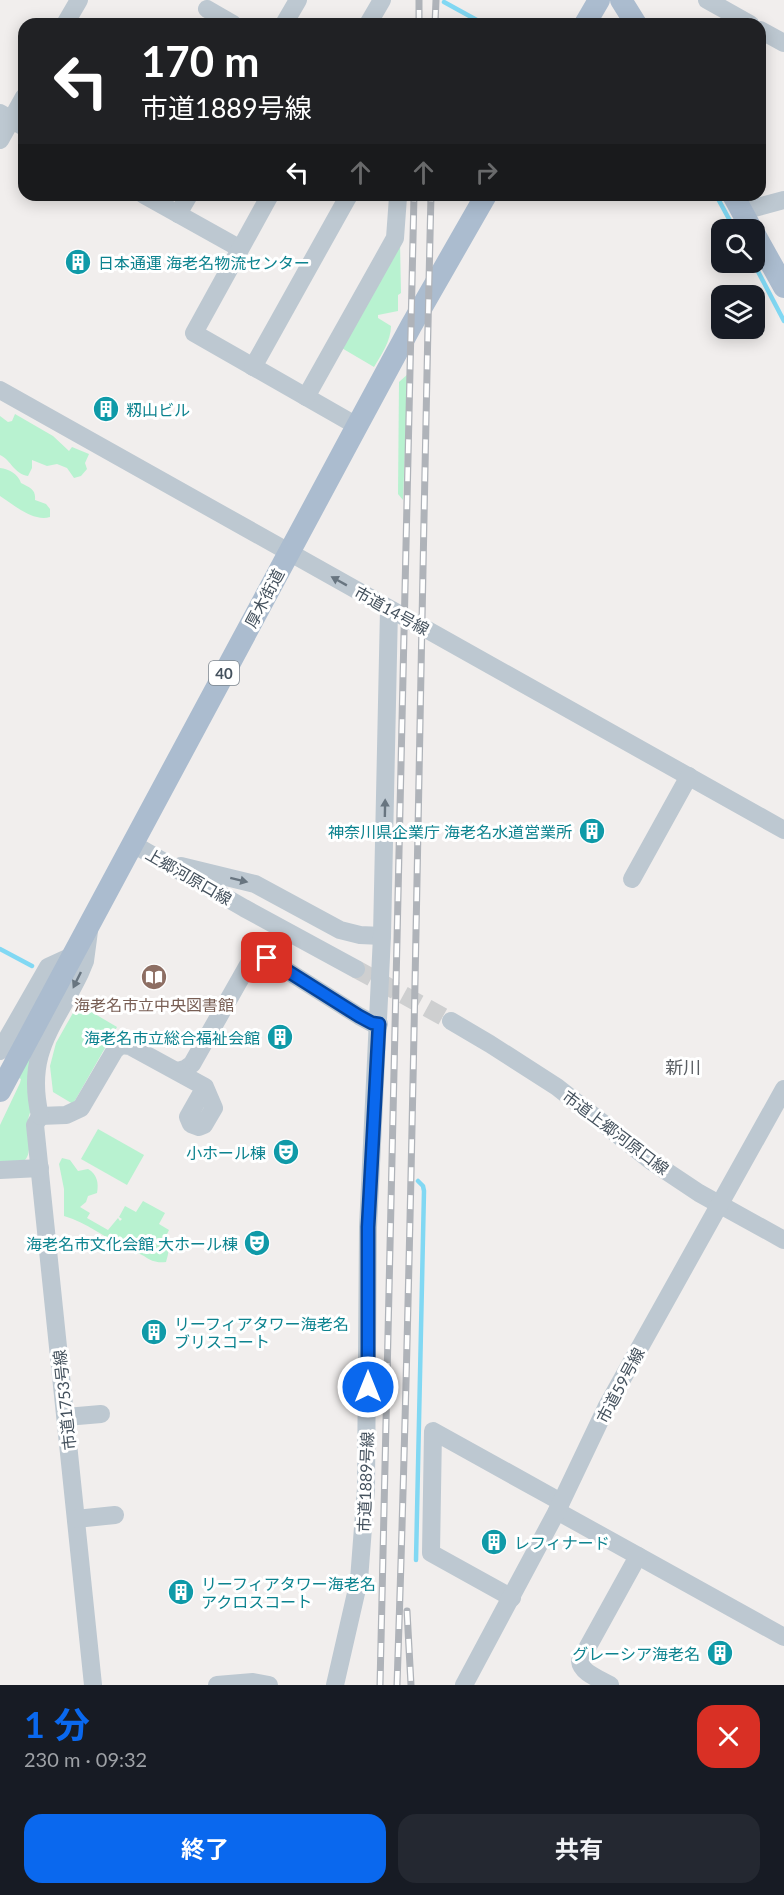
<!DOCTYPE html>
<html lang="ja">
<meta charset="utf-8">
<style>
body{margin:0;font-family:Lato,"Noto Sans JP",sans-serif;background:#242831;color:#f1f3f6;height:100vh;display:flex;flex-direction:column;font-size:22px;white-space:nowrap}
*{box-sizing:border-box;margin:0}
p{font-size:20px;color:#9ea1a6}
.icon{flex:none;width:33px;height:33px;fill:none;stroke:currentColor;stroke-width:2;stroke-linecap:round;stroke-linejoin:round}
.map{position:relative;height:1685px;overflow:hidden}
.details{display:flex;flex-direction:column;background:#171b24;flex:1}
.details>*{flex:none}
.guide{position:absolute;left:18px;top:18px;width:748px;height:183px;border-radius:18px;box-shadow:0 3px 15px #0003;background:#202124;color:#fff;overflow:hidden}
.fabs{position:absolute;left:711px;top:219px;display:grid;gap:12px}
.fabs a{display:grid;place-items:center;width:54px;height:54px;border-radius:12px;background:#171b24;box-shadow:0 3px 15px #0003;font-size:30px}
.pin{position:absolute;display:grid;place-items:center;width:51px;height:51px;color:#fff;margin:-26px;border-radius:12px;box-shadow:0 3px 9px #0006}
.me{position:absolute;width:66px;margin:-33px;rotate:0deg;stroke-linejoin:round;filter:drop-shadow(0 0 4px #0008)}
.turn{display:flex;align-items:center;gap:21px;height:126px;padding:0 24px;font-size:27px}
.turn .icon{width:78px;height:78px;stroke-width:2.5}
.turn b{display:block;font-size:42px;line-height:51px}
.lanes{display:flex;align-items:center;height:57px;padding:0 24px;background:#0003;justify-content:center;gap:30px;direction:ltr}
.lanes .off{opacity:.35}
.round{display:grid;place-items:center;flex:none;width:63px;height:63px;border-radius:18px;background:#242831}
.headline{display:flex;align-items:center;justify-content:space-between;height:102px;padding:0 24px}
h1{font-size:36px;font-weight:700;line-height:45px;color:#0a68ee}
.action{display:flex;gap:12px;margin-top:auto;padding:12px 24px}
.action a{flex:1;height:69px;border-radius:18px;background:#0a68ee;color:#fff;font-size:24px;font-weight:700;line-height:69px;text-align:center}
.action a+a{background:#242831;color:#f1f3f6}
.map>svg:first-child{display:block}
.green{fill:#b8f2d0}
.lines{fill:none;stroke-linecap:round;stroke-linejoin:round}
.stream{stroke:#81d8f3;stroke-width:4.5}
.minor-tunnel{stroke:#cecfd0;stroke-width:18;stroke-dasharray:18 9;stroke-linecap:butt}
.minor{stroke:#bdc8d1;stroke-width:18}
.major{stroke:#abbccf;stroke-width:22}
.rail-casing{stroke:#afb3b9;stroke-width:7}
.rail{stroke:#fff;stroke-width:4.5;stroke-dasharray:14;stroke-linecap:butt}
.oneway{fill:#687580}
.route-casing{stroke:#06449b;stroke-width:15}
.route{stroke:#0a68ee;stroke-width:10}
.labels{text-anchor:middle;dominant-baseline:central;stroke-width:6;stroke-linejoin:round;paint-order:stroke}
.shield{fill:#fff;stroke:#7c858e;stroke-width:1.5}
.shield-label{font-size:15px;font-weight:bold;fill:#44515d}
.culture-label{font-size:16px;fill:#0d838f;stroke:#fff;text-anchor:start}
.street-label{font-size:16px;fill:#44515d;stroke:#fff}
.education-label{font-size:16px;fill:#785e54;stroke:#fff}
.neighbourhood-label{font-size:18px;fill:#5a5e63;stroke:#fff}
</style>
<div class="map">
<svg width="784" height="1685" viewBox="0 0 784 1685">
<rect width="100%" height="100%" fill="#f1eeed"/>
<g class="green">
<path d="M400,242L401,293L398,295V311L378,315V318L391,326C391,341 381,355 374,367L340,347Z"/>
<path d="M408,374L403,500L398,494L399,382Z"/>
<path d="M15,414L53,436L69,451L72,447L89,454L85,463L87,469L81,476L74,478L67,468L57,464L47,466L32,460V468L28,476C14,474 11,460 0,455V416L8,422L12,421Z"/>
<path d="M0,468C9,469 18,474 21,483C30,488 36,489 35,500L46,504L50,509V517C33,522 14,505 0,496Z"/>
<path d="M78,1004L117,1027L73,1104L53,1092L50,1066L56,1043Z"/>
<path d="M32,1053L31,1111C23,1123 35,1150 25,1160C20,1164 6,1163 0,1164V1125L20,1083L21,1079L19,1078Z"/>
<path d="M98,1129L144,1155L127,1185L81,1159Z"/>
<path d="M62,1158L70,1160L78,1171L88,1169C97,1174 99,1183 97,1193L88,1196L86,1202L80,1207L90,1213L87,1218L108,1230L118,1218L120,1221L122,1219L119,1217L125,1206L136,1212L143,1201L165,1213L159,1224L169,1230L166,1236C170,1246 169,1252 166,1262C156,1263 151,1261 144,1256C139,1253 132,1252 126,1249C106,1238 86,1222 64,1216V1189L59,1164Z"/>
</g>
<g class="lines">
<g class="stream">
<path d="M444,2L484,24"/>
<path d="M716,195L735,230"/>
<path d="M753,262L784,321"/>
<path d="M0,949L32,966"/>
<path d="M416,1560L424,1191L423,1186L418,1181"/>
</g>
<path class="minor-tunnel" d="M356,969L451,1021"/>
<g class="minor">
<path d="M707,0L750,24"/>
<path d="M207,9L233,24"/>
<path d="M65,24L79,0"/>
<path d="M284,24L298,0"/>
<path d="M368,24L382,0"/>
<path d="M760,30L784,43"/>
<path d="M0,113L24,127"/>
<path d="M0,140L24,97"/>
<path d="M144,195L239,248"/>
<path d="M270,195L194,333L357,426"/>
<path d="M743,211L784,200"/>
<path d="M178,214L189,195"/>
<path d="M253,367L349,195"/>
<path d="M0,390L784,830"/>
<path d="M306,397L395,238L398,197L395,195"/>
<path d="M133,844L244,908L356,969"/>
<path d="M181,866L255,884L340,930L360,935L382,936"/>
<path d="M632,879L689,776"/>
<path d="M451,1021L490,1044L557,1087L651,1161L699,1193L784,1240"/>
<path d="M0,1051L48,967L72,956"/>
<path d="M178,1071L185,1069L192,1064L256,951L359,1016L372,1023L379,1024"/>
<path d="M40,1116L35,1125L93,1685"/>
<path d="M40,1116L66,1115L81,1108L115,1050L121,1045L130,1046L205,1087L214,1108L204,1125L199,1127L191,1124L188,1117L205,1087"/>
<path d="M40,1116C25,1052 54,1027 80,973L85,961L89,931"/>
<path d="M0,1170L40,1168"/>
<path d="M66,1417L101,1414"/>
<path d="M557,1511L784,1637"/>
<path d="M76,1519L115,1515"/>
<path d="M512,1598L431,1553L433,1431L561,1502"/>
<path d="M217,1685L253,1682L269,1685"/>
<path d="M335,1685L359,1580L366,1488L368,1227L382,936L389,609"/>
<path d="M464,1685L557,1511L606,1408L784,1089"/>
<path d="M610,1685C600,1679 581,1673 580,1661L638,1556"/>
</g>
<g class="major">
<path d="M621,0L636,24"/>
<path d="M585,24L599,0"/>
<path d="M733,195L752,230"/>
<path d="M754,233L784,287"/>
<path d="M0,1091L357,426L411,326L486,195"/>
</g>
<g class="rail-casing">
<g id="rail">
<path d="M419,24V0"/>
<path d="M435,24L436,0"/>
<path d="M407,1611L411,1685"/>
<path d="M380,1685L414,195"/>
<path d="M397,1685C414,1188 419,692 431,195"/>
</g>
</g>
<use href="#rail" class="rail"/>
</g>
<defs><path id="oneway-solid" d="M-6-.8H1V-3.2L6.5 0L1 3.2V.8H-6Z" transform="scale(1.5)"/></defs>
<g class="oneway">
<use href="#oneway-solid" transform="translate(339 581) rotate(-151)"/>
<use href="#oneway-solid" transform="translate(385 808) rotate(-89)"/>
<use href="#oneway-solid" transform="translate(239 880) rotate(14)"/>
<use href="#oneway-solid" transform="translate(77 980) rotate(116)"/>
</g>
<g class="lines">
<g class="route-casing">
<path id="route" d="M267,958L359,1016L372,1023L379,1024L368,1227V1387"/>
</g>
<use href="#route" class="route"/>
</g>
<defs>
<g id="building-disc" transform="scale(1.35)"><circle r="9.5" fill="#0f9aa8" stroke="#fff"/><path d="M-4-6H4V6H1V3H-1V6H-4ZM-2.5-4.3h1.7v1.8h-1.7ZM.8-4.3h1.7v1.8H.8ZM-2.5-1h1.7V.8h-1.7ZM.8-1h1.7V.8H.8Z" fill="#fff"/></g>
<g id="library-disc" transform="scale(1.35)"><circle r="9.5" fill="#8d6e63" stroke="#fff"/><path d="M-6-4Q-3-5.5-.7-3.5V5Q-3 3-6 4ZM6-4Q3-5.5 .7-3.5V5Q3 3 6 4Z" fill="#fff"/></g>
<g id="theatre-disc" transform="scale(1.35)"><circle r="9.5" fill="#0f9aa8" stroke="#fff"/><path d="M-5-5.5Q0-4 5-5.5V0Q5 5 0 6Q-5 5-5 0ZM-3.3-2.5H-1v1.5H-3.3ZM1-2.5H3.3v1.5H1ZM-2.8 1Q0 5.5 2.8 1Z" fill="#fff"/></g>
</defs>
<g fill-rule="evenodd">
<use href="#building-disc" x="78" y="262"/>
<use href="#building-disc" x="106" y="409"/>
<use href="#building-disc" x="592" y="831"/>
<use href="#library-disc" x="154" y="977"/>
<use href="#building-disc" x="280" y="1037"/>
<use href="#theatre-disc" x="286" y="1152"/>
<use href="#theatre-disc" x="257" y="1243"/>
<use href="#building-disc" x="154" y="1332"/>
<use href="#building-disc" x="494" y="1542"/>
<use href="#building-disc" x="181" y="1592"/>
<use href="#building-disc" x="720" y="1653"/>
</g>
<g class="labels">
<rect class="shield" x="209" y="661" width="30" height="24" rx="4.5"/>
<g class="shield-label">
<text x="224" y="673">40</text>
</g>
<g class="culture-label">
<text x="98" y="262">日本通運 海老名物流センター</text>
<text x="126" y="409">籾山ビル</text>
<text x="572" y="831" text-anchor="end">神奈川県企業庁 海老名水道営業所</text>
<text x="260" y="1037" text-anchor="end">海老名市立総合福祉会館</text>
<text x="266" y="1152" text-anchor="end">小ホール棟</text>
<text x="238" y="1243" text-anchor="end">海老名市文化会館 大ホール棟</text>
<text x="174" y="1323">リーフィアタワー海老名<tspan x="174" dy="18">ブリスコート</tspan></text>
<text x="514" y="1542">レフィナード</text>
<text x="201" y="1583">リーフィアタワー海老名<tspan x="201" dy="18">アクロスコート</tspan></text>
<text x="700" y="1653" text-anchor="end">グレーシア海老名</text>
</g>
<g class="street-label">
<text transform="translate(264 598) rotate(-62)">厚木街道</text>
<text transform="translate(392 610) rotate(29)">市道14号線</text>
<text transform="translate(189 876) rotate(30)">上郷河原口線</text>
<text transform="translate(616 1132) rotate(37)">市道上郷河原口線</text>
<text transform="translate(620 1385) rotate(-62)">市道59号線</text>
<text transform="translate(64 1400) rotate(-96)">市道1753号線</text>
<text transform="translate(365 1482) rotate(-88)">市道1889号線</text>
</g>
<g class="education-label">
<text x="154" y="1004">海老名市立中央図書館</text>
</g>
<g class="neighbourhood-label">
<text x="683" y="1067">新川</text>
</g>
</g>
</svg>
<div class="fabs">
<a><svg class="icon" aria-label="search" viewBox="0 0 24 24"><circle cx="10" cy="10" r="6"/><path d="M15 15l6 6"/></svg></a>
<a><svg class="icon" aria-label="layers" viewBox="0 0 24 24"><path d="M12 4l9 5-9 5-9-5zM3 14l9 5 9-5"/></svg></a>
</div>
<div class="pin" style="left:267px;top:958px;background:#d93025"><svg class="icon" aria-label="arrive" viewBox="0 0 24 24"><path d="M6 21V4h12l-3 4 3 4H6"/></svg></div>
<svg class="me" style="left:368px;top:1387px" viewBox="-20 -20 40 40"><circle r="17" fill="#0a68ee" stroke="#fff" stroke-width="3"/><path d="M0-11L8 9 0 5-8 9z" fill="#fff"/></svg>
<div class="guide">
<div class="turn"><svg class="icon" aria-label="left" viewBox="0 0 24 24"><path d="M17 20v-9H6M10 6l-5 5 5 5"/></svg><div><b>170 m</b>市道1889号線</div></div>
<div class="lanes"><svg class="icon" aria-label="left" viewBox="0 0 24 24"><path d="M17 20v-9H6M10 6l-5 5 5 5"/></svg><svg class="icon off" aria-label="ahead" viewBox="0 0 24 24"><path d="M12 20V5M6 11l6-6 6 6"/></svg><svg class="icon off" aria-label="ahead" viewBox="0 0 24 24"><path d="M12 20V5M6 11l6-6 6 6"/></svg><svg class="icon off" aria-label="right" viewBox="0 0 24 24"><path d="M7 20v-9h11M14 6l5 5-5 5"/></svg></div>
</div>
</div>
<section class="details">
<div class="headline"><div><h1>1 分</h1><p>230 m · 09:32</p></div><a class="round" style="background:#d93025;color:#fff"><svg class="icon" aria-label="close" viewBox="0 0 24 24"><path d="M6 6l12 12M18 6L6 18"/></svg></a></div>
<div class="action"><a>終了</a><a>共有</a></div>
</section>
